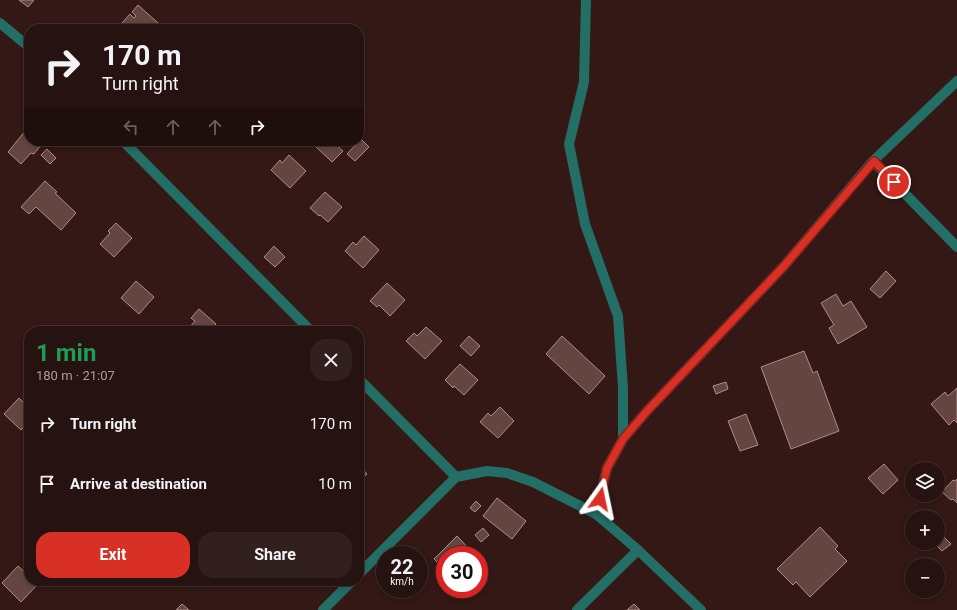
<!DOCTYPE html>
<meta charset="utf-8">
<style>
body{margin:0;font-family:Roboto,sans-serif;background:#32201e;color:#f1f3f6;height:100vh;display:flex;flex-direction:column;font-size:15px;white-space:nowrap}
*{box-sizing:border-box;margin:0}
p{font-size:13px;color:#a49e9f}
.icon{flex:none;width:22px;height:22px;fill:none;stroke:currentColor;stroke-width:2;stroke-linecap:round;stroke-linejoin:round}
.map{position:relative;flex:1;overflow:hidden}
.details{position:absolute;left:24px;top:326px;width:340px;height:260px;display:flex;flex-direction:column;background:#261210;border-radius:16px;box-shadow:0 2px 6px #0003,0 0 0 1px #423230}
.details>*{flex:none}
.banner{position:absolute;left:24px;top:24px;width:340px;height:122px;border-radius:16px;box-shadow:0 2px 6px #0003,0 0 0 1px #423230;background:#261210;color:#f1f3f6;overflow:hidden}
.buttons{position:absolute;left:905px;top:462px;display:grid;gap:8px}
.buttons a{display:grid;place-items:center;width:40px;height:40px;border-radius:50%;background:#261210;box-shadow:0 2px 6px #0003,0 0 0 1px #423230;font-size:20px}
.speed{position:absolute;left:376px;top:546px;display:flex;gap:8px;font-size:20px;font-weight:700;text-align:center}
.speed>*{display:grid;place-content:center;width:52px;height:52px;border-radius:50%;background:#261210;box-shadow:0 2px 6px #0003,0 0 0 1px #423230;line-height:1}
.speed small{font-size:10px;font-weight:400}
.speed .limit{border:6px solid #d22;background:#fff;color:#111}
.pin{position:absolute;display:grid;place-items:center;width:34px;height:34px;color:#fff;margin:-17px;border:2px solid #fff;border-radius:50%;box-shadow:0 1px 4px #0007}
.me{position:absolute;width:44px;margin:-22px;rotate:12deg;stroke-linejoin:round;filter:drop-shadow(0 0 3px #0008)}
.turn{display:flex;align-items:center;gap:14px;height:84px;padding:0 12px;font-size:18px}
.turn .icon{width:52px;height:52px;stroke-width:2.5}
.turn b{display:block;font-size:28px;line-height:34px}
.lanes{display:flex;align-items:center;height:38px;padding:0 12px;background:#0003;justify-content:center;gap:20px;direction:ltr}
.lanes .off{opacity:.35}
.round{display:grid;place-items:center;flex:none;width:42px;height:42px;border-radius:16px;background:#32201e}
.head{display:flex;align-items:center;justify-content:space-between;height:68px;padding:0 12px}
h1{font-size:24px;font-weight:700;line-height:30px;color:#1e9e55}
.primary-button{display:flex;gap:8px;margin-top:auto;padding:8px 12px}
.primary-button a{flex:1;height:46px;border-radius:16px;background:#d93025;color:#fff;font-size:16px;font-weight:700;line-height:46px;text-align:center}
.primary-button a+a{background:#32201e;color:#f1f3f6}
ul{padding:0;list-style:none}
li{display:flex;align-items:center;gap:12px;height:60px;padding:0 12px}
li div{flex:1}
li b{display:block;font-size:15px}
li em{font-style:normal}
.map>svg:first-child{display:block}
.building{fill:#644541;stroke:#b08c87}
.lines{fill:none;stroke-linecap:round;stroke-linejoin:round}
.street{stroke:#236f66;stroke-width:10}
.route-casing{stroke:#8d1f18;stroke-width:10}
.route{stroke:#d93025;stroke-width:7}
</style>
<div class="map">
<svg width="957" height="610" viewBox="0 0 957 610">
<rect width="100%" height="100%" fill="#331815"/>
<g class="building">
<path d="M19,0H34L28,7Z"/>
<path d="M138,5L158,23L153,29H128L122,23L130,14L134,18L136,16L132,12Z"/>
<path d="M26,130L29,133V141H38L42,144L34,154L31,153L21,164L8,152Z"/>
<path d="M361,139L369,147L355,161L347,154Z"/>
<path d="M320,141H332L343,151L332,162L315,146Z"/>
<path d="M47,149L56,158L50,164L41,155Z"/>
<path d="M289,155L306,171L290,188L271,170L280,160L282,163Z"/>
<path d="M45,181L57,192L55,193L76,213L61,230L36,207L29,214L21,207Z"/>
<path d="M325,192L342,207L328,222L320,215L319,216L310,208Z"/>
<path d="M116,223L132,238L114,257L100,244L110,233L108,231Z"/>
<path d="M364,236L379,250L363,268L345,251L353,242L356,245Z"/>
<path d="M274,246L285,257L275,267L264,257Z"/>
<path d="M886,271L896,281L880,298L870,289Z"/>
<path d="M136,281L154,297L139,314L121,298Z"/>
<path d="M387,283L405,300L390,316L379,305L377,307L370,301Z"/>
<path d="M836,294L843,306L851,301L867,327L838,344L829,328L834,325L821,303Z"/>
<path d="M199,309L216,324L209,331H180L179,330L183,326L187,330L195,321L191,318Z"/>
<path d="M426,327L442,341L425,359L406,341L414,333L417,336Z"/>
<path d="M469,336L480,346L471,356L460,346Z"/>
<path d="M562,336L605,376L589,394L546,354Z"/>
<path d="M804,351L813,373L817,371L839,431L791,449L761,367Z"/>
<path d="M460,364L478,380L464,395L454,386L453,388L445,380Z"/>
<path d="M726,382L728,389L716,394L713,386Z"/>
<path d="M957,388V423L954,420L949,425L931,404L945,392L948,396Z"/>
<path d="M19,398L29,408V422L21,430L4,414Z"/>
<path d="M500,407L514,421L498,438L480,422L488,413L491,416Z"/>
<path d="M746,414L758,445L740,451L728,421Z"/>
<path d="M884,464L898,480L883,494L868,478Z"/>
<path d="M359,465L367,474L359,481Z"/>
<path d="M957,479V503L953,499L951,500L942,492L953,480L955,481Z"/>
<path d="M497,498L526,521L512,539L483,516Z"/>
<path d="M476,501L481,506L475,512L470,508Z"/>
<path d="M820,527L838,546L835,549L847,561L810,597L796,582L793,585L777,569Z"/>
<path d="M483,528L489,535L481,542L475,535Z"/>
<path d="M938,531L951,544L942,551L934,543H938Z"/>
<path d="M457,536L471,551L466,555H445V570L434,559Z"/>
<path d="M18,566L29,576V581H35L38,584L21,602L2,583Z"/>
<path d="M213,581H223L218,586Z"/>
<path d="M182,604L189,610H176Z"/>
<path d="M634,604L640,610H627Z"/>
</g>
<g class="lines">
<g class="street">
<path d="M586,0L584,82L569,144L585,224L618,316L623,388V439"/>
<path d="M0,23L29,47"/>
<path d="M123,141L311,331"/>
<path d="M873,161L957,247"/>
<path d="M359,379L456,477"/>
<path d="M596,514L607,468L623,439L647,411L784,266L873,161L957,81"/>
<path d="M359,574L456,477L487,471L507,473L533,482L596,514L638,550L701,610"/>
<path d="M323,610L352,581"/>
<path d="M577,610L638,550"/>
</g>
</g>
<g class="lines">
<g class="route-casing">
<path id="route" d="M600,499L607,468L623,439L647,411L784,266L874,161L894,182"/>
</g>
<use href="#route" class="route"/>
</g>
</svg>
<div class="buttons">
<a><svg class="icon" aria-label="layers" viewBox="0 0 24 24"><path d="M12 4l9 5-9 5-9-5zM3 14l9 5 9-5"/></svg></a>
<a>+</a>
<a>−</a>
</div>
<div class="speed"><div>22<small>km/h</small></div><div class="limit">30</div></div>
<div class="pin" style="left:894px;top:182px;background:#d93025"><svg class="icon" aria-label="arrive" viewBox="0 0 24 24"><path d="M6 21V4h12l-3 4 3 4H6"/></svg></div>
<svg class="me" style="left:600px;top:499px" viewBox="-20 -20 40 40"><path d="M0-17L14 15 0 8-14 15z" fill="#d93025" stroke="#fff" stroke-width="4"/></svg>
<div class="banner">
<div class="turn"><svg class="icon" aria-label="right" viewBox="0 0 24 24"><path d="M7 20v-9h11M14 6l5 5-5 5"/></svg><div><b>170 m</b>Turn right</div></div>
<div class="lanes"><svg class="icon off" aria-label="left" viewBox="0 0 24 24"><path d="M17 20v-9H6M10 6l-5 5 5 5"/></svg><svg class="icon off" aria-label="ahead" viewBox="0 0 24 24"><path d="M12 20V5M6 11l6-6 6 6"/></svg><svg class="icon off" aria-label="ahead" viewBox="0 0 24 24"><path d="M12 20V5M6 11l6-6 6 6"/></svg><svg class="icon" aria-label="right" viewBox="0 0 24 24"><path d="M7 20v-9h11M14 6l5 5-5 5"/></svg></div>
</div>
<section class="details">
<div class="head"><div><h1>1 min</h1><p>180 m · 21:07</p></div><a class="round"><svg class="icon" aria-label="close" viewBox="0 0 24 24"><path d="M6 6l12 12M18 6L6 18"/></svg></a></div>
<ul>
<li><svg class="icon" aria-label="right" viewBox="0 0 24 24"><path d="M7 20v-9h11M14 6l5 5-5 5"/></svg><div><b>Turn right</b></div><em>170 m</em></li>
<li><svg class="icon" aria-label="arrive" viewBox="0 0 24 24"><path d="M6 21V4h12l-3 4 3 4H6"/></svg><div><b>Arrive at destination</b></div><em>10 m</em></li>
</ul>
<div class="primary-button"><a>Exit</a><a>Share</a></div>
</section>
</div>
